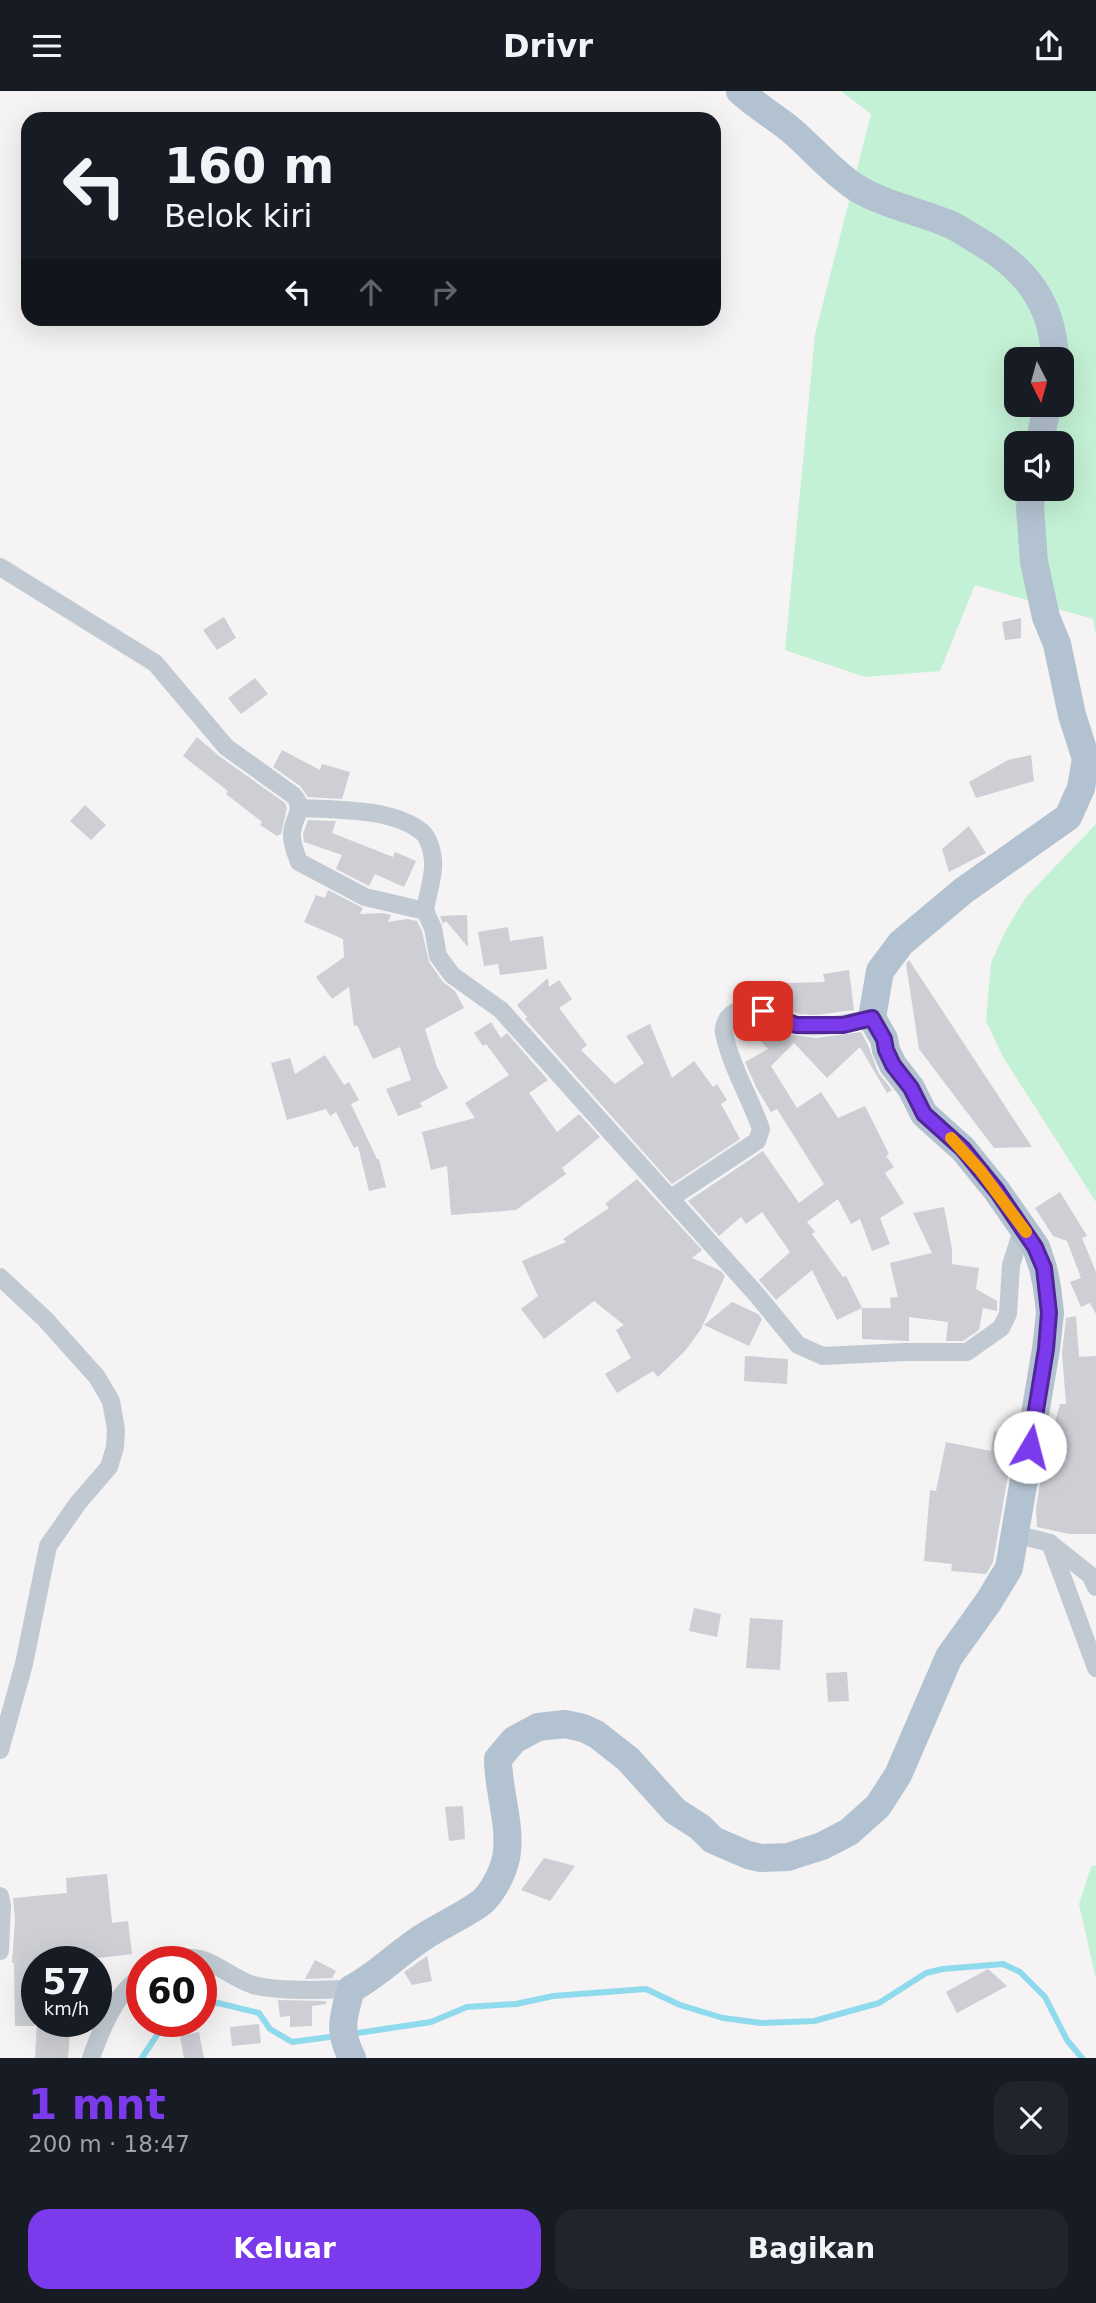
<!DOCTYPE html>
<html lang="id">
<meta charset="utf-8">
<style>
body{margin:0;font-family:"DejaVu Sans",sans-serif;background:#20242c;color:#f1f3f6;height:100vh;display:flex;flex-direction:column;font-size:26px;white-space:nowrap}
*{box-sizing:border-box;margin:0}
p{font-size:23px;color:#9ea1a6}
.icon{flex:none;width:38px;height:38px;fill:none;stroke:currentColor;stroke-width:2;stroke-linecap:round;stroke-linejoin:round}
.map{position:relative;height:1967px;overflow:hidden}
.sheet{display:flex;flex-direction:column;background:#171b24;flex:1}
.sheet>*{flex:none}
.top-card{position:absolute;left:21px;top:21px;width:700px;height:214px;border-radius:21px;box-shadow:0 7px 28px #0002;background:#171b24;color:#f1f3f6;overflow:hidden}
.needle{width:46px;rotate:174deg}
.buttons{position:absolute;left:1004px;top:256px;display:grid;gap:14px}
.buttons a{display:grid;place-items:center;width:70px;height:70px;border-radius:14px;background:#171b24;box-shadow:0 7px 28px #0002;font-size:35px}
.speed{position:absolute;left:21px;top:1855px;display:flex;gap:14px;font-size:35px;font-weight:700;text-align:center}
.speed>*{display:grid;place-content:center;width:91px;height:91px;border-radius:50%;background:#171b24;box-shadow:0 7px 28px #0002;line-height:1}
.speed small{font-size:18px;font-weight:400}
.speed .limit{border:10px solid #d22;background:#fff;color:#111}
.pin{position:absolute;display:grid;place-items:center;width:60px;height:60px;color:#fff;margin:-30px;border-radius:14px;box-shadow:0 4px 10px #0006}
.me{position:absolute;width:77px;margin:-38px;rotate:8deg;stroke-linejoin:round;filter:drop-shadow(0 0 5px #0008)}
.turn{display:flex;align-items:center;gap:24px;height:147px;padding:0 28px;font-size:32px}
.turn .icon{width:91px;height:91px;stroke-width:2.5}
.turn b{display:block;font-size:49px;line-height:60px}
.lanes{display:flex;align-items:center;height:66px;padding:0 28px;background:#0003;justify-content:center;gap:35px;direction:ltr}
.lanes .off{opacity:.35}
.round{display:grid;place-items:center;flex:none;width:74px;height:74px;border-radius:21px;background:#20242c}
.summary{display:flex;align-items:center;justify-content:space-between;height:119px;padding:0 28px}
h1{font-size:42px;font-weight:600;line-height:52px;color:#7c3aed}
.button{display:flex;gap:14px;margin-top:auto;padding:14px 28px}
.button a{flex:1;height:80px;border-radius:21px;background:#7c3aed;color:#fff;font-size:28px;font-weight:600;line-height:80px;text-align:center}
.button a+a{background:#20242c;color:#f1f3f6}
header{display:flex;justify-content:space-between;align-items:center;height:91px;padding:0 28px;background:#171b24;font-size:32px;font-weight:600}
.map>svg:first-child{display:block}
.green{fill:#c3f1d5;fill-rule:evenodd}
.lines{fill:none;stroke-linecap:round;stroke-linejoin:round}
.stream{stroke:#90daee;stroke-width:6}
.building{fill:#cdcfd5}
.street{stroke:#c1cad2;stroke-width:18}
.primary{stroke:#b3c2d1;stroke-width:28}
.route-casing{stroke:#51269a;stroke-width:18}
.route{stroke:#7c3aed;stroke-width:12}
.slow{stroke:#f59e0b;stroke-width:12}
</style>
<header><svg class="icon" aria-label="menu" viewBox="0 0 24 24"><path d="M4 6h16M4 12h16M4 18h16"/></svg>Drivr<svg class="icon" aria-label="share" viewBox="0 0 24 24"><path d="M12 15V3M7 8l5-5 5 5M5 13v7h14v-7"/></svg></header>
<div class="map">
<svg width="1096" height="1967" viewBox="0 0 1096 1967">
<rect width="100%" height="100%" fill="#f5f3f3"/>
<g class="green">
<path d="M841,0H1096V545L1093,528L975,494L940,580L865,586L785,559L815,244L871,23ZM1017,268H1062V313H1017ZM1017,352H1062V397H1017Z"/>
<path d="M1096,733V1111L1003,966L986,930L991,872L1006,839L1026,806Z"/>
<path d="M1096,1774V1888L1079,1813L1091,1776Z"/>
</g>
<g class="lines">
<g class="stream">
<path d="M201,1914L218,1912L259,1922L270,1938L292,1951L337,1945"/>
<path d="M351,1943L431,1931L467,1916L516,1913L553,1905L646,1898L680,1914L723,1927L761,1932L814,1930L879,1912L926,1882L943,1878L1003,1873L1020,1881L1045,1906L1067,1949L1082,1967"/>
<path d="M142,1967L166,1930"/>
</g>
</g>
<g class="building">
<path d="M224,526L236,547L217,559L203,539Z"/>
<path d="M1021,527V547L1005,549L1002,531Z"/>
<path d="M255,587L268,603L241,623L228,607Z"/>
<path d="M197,646L219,665L285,712L287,717L281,743L277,745L260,734L262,731L226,703L228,700L183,665Z"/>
<path d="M282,659L320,679L322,673L350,681L342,708L308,706L300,695L273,676Z"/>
<path d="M1031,664L1034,690L976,707L969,691L1008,669Z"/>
<path d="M85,714L106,734L91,749L70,730Z"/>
<path d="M308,729L336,730L332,742L393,766L395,761L416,770L404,796L375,783L369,795L336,778L342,764L304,751L303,743Z"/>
<path d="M969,735L986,762L949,781L942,758Z"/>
<path d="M328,799L363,817L360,823L383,822L391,824L388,831L407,828L417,830L422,840L429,871L443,891L455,900L464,917L425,938L437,976L448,997L420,1012L422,1016L398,1025L386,998L411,989L400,956L373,968L357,934L354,935L349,896L332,908L316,886L344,866L343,848L304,831L316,804L325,807Z"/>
<path d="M467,824L468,856L446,830L443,833L440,825Z"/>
<path d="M508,836L510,850L543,845L547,878L500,884L498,873L484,875L478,841Z"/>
<path d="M909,869L1032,1056L994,1057L919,958L906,873Z"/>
<path d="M849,879L854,919L816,924L799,923L786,919V892L825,891L823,883Z"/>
<path d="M548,887L549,896L559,889L572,908L559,917L587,954L581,959L615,993L644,972L626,945L650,933L672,987L694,970L713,996L717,993L727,1009L721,1013L740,1048L672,1093L525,928L527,926L517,914Z"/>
<path d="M491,931L501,947L507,942L548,989L529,1002L557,1041L579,1023L600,1046L562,1077L566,1083L516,1119L451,1124L447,1075L431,1079L422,1041L475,1027L465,1012L509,984L486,953L483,955L474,942Z"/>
<path d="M769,936L784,948L787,946V943L816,947L861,941L868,954L878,981L892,999L887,1002L860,956L827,987L794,952L771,975L797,1017L821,1001L838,1027L865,1015L889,1063L886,1065L894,1076L885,1082L904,1112L880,1127L890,1153L872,1160L860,1128L851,1133L838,1108L807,1131L815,1141L812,1143L843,1186L846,1185L862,1217L837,1229L812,1179L776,1209L759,1189L790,1161L762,1121L746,1133L741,1126L719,1145L688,1110L763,1060L799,1112L824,1093L777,1018L771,1021L757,998L745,971L768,958L758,947Z"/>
<path d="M325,964L344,994L349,991L359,1009L351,1013L377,1068H379L386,1096L369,1100L358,1055L354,1057L336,1021L330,1025L326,1018L287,1029L271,972L290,967L295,983Z"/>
<path d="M637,1088L702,1159L692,1167L721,1180L725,1185L701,1238L685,1260L658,1286L653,1280L617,1302L605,1283L631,1267L616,1239L624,1234L594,1210L544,1248L521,1218L538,1205L522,1170L566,1151L563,1148L609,1117L605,1113Z"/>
<path d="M1060,1101L1087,1145L1082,1147L1096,1181V1223L1090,1212L1081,1216L1070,1191L1081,1187L1067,1150L1053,1145L1035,1117Z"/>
<path d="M944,1116L952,1158V1173L979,1177L976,1198L997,1210V1220L983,1217L979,1239L963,1250H946L948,1231L909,1226V1250L862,1248V1217H891L890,1207L898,1206L890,1172L932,1162L913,1122Z"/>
<path d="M732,1211L758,1223L762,1228L749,1255L704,1234Z"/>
<path d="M1076,1225L1079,1266L1096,1265V1443H1070L1037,1436L1036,1417L1047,1352H1049L1060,1313H1066L1062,1262L1066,1227Z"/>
<path d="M745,1265L788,1268L787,1293L744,1290Z"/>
<path d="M994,1340L1015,1344L993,1471L986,1483L951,1480L952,1473L924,1470L930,1399L936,1400L946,1351L991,1360Z"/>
<path d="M694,1517L721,1523L717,1546L689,1540Z"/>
<path d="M750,1527L783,1529L780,1579L746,1577Z"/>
<path d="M847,1581L849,1610L828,1611L826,1582Z"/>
<path d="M463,1715L465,1748L449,1750L445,1716Z"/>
<path d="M544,1767L575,1775L550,1810L521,1799Z"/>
<path d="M107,1783L112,1832L128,1830L132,1863L63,1871H37L35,1935H15L14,1872H12L15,1828L13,1807L67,1802L66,1787Z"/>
<path d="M427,1865L432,1890L412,1894L404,1881Z"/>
<path d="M315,1869L336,1880L332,1887L305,1888Z"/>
<path d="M988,1878L1007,1895L957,1922L946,1901Z"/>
<path d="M278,1909L326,1910V1913L312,1915V1935L290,1936V1925L280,1926Z"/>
<path d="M37,1930H71L68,1967H35Z"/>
<path d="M259,1933L261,1952L232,1955L230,1936Z"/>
<path d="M199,1941L204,1967H184L180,1945Z"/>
</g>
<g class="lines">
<g class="street">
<path d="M0,476L155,572L226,656L293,704C306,717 293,727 292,742C291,752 296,763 299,771L365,806L425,820L433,837L438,865L452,884L501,919L757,1204L798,1254L823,1265L905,1261H967L1001,1237L1008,1223L1011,1174L1023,1136"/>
<path d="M300,717C336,719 393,717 422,741C430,748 434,766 433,777C432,791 427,806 425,820"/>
<path d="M671,1107L757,1050L761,1038C750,1006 731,976 724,942C723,937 725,932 728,927C748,904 775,931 797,934C822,938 848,932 872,927"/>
<path d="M0,1186L45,1228L97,1286L111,1310L116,1338L115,1356L109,1376L78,1412L48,1455L24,1573L0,1659"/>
<path d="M1015,1443L1050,1452L1096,1577"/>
<path d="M1051,1453L1090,1484L1096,1496"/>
<path d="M0,1805L2,1815L0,1860"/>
<path d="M168,1871C206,1856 222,1884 253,1894C277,1901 325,1899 351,1898"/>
<path d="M91,1967C101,1939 115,1902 142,1885"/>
</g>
<g class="primary">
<path d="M740,0C756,15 774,25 791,39C812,57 831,80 855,96C884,114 918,120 949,133C959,137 968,144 977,149C1025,177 1053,211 1055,268"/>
<path d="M1039,352L1048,313"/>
<path d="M352,1967C338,1940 343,1926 351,1898C378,1884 399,1861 425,1845C440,1835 475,1819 485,1808C496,1796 506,1775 507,1760C510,1729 498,1699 498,1668L514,1649L538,1636L565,1633L583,1637L596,1643L628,1668L675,1720L700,1736L713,1749L748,1764L761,1767L788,1766L822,1755L849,1741L878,1715L898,1684L949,1566L989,1510L1009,1477L1046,1258L1050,1222L1047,1196L1043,1177L1036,1156L997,1100L963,1058L924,1023L911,997L893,974L886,959L884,948L872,927L880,880L901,852L963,800L1068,726L1081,697L1086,668L1072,624L1057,553L1046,526L1034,471L1030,417L1032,397"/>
</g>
</g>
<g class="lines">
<g class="route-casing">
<path id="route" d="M763,920L796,934H843L872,927L884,948L886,959L893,974L911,997L924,1023L963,1058L997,1100L1035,1156L1044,1177L1049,1222L1046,1258L1030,1356"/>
</g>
<use href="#route" class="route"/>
<path class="slow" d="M951,1047L980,1079L1026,1141"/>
</g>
</svg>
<div class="buttons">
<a><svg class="needle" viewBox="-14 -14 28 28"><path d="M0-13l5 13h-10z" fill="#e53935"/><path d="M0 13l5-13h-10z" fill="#9ea1a6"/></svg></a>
<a><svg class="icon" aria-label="sound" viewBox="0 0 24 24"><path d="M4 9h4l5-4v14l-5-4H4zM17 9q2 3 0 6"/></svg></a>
</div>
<div class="speed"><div>57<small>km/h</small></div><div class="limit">60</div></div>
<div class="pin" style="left:763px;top:920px;background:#d93025"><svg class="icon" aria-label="arrive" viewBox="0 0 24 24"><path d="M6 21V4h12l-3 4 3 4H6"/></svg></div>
<svg class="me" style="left:1030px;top:1356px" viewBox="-20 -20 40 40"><circle r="19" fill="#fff"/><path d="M0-13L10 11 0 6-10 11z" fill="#7c3aed"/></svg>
<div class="top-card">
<div class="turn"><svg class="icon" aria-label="left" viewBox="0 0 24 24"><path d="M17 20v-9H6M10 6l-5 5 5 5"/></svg><div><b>160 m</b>Belok kiri</div></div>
<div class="lanes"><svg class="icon" aria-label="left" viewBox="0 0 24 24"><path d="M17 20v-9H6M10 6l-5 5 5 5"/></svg><svg class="icon off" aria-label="ahead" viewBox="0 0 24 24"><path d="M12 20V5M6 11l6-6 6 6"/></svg><svg class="icon off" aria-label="right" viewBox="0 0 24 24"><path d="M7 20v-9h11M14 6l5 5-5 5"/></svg></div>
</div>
</div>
<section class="sheet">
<div class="summary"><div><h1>1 mnt</h1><p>200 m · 18:47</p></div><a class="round"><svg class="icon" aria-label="close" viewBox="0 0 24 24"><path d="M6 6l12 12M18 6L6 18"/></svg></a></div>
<div class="button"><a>Keluar</a><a>Bagikan</a></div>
</section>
